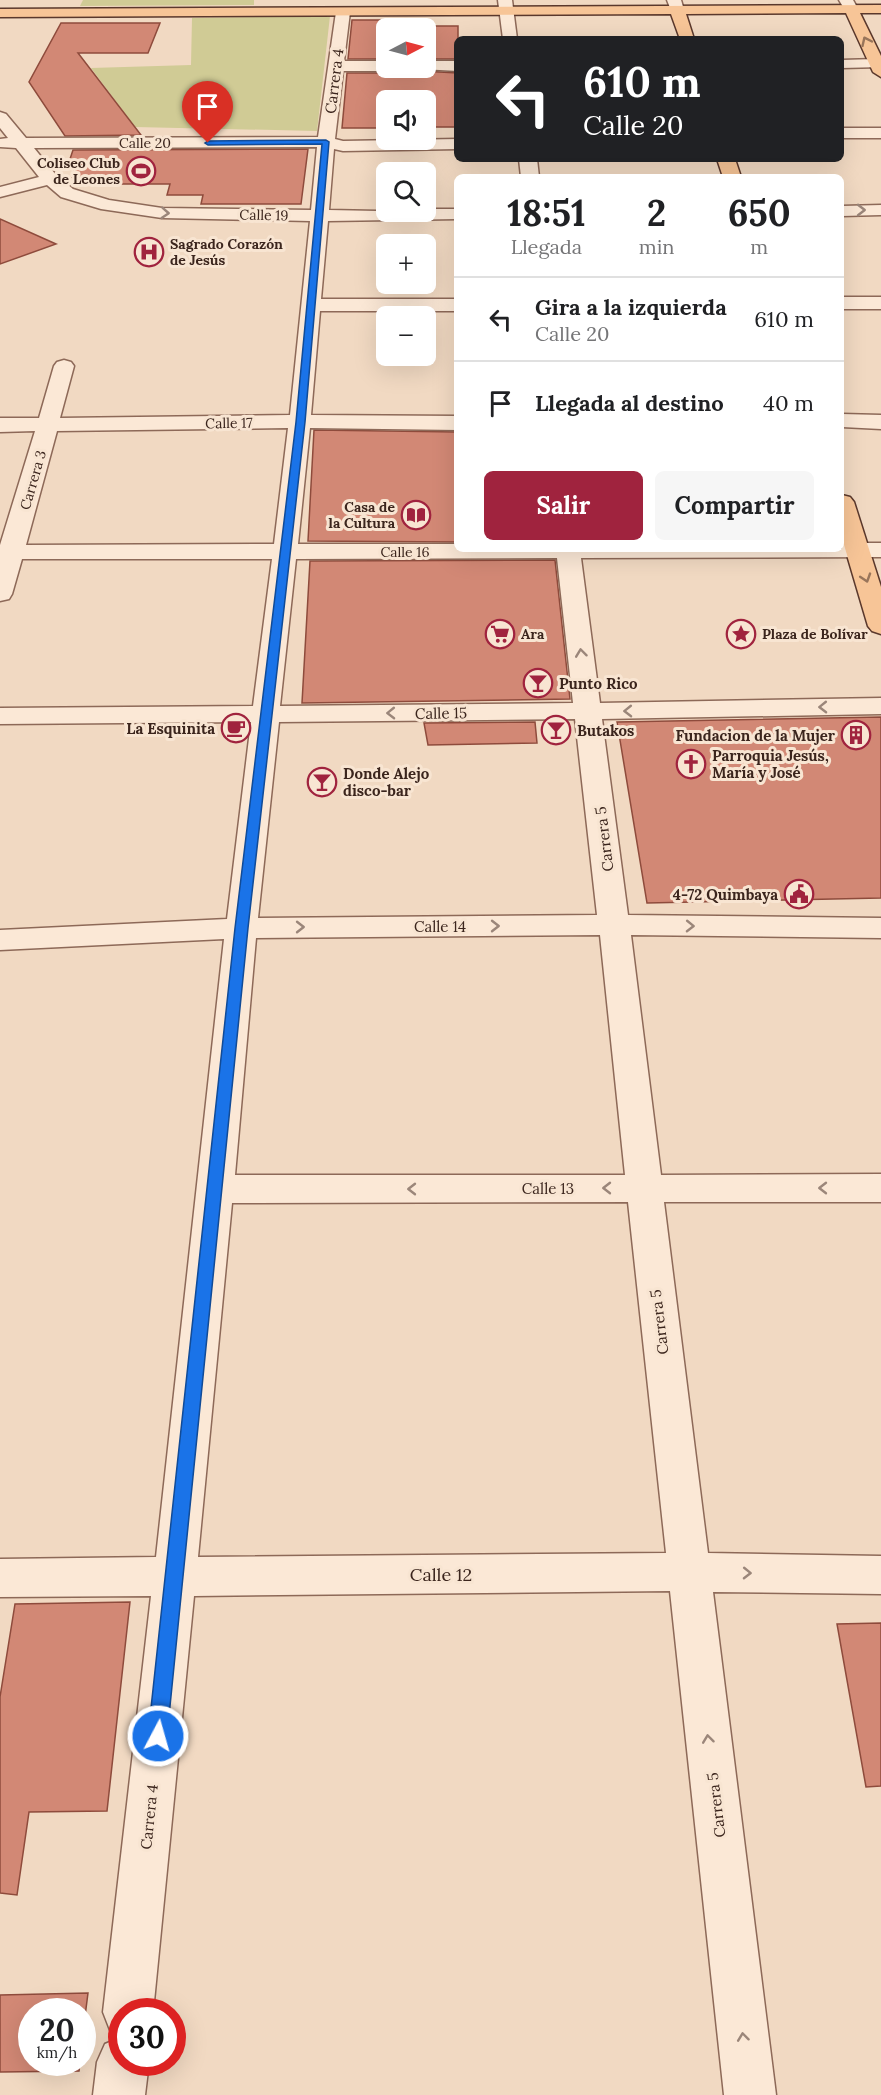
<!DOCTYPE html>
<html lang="es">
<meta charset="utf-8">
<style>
body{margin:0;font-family:Lora,serif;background:#f6f6f6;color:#202124;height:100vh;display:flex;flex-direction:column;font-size:22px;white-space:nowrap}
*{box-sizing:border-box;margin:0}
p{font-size:20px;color:#757577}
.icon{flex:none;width:33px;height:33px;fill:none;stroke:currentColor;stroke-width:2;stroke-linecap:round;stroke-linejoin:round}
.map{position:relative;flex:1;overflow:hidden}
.drawer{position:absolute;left:454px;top:174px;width:390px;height:378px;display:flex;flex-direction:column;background:#fff;border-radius:9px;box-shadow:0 6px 24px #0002}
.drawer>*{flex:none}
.banner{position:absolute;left:454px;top:36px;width:390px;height:126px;border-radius:9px;box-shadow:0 6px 24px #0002;background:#202124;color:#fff;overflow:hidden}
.needle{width:39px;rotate:84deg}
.buttons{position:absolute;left:376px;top:18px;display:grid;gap:12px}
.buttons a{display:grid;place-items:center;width:60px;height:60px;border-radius:9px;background:#fff;box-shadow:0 6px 24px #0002;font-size:30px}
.speed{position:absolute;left:18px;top:1998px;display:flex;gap:12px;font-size:30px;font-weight:700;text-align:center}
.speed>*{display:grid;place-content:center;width:78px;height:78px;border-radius:50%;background:#fff;box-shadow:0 6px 24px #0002;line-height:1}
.speed small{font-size:15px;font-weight:400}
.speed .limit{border:9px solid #d22;background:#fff;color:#111}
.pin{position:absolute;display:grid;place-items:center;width:51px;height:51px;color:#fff;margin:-62px -26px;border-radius:50% 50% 50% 0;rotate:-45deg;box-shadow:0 0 6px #0007}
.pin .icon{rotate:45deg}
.me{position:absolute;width:66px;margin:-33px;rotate:6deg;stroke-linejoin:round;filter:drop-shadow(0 0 4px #0008)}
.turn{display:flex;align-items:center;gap:21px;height:126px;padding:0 30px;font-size:27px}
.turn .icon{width:78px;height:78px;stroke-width:2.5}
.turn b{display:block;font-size:42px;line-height:51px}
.eta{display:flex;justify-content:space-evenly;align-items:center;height:102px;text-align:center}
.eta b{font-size:36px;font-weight:700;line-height:42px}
.button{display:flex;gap:12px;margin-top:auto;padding:12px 30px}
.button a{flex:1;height:69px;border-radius:9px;background:#a0233e;color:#fff;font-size:24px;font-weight:700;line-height:69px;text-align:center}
.button a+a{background:#f6f6f6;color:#202124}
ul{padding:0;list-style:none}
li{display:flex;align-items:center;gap:18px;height:84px;padding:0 30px;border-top:2px solid #e0e0e0}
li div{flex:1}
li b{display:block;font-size:22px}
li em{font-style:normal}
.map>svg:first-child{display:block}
.green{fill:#d0cb95}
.building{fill:#d28875;stroke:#8e4b3c;stroke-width:1.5}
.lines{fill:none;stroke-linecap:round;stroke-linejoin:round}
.minor-casing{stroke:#8d6958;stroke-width:3}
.major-casing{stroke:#5a382c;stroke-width:3}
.minor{fill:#fbe8d6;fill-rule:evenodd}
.major{fill:#f7c597;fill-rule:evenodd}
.oneway{stroke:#99755a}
.oneway2{stroke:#9b867a}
.route{fill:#1a73e8;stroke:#114b97;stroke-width:1.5}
.labels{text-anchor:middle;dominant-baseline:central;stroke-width:6;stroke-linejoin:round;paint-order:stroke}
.far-street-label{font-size:14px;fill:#3b251d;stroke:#f8e5d2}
.far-poi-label{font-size:14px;font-weight:bold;fill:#3b251d;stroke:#f8e5d2;text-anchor:start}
.street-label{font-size:15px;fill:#3b251d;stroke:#f8e5d2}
.poi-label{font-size:15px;font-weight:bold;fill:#3b251d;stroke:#f8e5d2;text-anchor:start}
.near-street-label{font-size:18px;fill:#3b251d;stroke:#f8e5d2}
</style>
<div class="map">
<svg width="881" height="2095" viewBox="0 0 881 2095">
<rect width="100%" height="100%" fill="#f1d9c2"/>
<g class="green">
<path d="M83,0H254V5L80,6Z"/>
<path d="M330,16L317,131L135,127L91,68L191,65L192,18Z"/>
</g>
<g class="building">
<path d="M352,20H404L403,26H458V59H426V28H387V59H348Z"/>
<path d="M61,23H160L148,53H78L141,135L65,136L29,82Z"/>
<path d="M396,68H417L421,71L458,73V127H426V100H387V128H342L347,73H387Z"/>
<path d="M308,149L301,204H201L203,195H167L170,184H98L100,177H72L76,165H68L73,150Z"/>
<path d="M0,219L56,244L0,264Z"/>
<path d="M314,430L458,432V542L308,541Z"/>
<path d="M555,560L570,699L302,703L310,561Z"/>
<path d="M881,717V898L647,903L617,722Z"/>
<path d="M535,722L537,743L428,745L424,723Z"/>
<path d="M130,1602L107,1811L29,1812L17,1895L0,1893V1697L15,1604Z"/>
<path d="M881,1623V1786L866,1787L837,1624Z"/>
<path d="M88,1993L82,2040V2012H32V2062H80L79,2071L0,2072V1995Z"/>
</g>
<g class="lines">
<g class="minor-casing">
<g id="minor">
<path d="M498,0H512L517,39H503Z"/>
<path d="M667,0H681L684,10L682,13H672Z"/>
<path d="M839,0H853L858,9L856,12H846Z"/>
<path d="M343,8L350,12L344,61H387V68H394L387,71H343L335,139L343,141L458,139V149L343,151L334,149L329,210L426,212V209H458V219L328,221L321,299H458V311H320L311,415L458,416V430L310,428L298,544H458V549H842V543H881V557L581,558L600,703L881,698V714L602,719L628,915L881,918V938L631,935L661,1175L881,1174V1202H664L708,1553L881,1556V1594L713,1592L776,2095H724L670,1591L194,1596L153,2012H122V2034L110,2030L103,2012L151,1596L0,1597V1559L156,1557L224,939L0,950V930L227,919L251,722L0,724V708L253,706L272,559H22L12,594L9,599L0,601V545L35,431L0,432V418H39L54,366L57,362L64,360L71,362L74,366L60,418L290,415L310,221L162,218L101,209L61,197L47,185L0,197V187L39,177L16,148L0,147V139L8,138L0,128V112L6,114L26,138L318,137L336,12ZM317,147L311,210L162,208L109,200L73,189L56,175L34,148ZM288,428L274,544L26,545L57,431ZM557,558L573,703L280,706L296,559ZM575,719L597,915L258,918L279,722ZM600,935L625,1175H235L256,938ZM628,1202L666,1553L198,1557L232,1203Z"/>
<path d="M876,59L881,61V67L842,68V60Z"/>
<path d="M426,61H458V71L421,69L419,68H426Z"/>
<rect x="842" y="128" width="39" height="10"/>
<path d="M519,159H537L539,177H521Z"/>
<path d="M881,205V215L842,216V206Z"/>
<rect x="842" y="297" width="39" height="12"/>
<path d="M842,414L881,415V429L842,427Z"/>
<path d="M122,2037V2062H149L145,2095H93L97,2062L105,2044Z"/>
</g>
</g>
<g class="major-casing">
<g id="major">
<path d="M881,5V13H860L881,56V77L873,72L846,13L686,14L694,39H680L671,14L0,17V9Z"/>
<path d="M717,159H735L741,177H723Z"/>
<path d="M842,495L850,497L854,502L881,587V634L872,631L868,626L842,538Z"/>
</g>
</g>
<use href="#minor" class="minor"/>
<use href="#major" class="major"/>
</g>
<defs><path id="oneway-chevron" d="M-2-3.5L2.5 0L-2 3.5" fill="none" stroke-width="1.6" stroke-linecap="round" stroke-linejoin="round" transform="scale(1.5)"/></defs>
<g class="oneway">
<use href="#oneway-chevron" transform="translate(866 41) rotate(-115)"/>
<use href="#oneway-chevron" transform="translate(866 578) rotate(72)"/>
</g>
<g class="oneway2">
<use href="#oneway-chevron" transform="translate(861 210)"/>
<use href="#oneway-chevron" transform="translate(165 213) rotate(4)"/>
<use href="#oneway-chevron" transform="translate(581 653) rotate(-97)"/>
<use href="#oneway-chevron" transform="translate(823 707) rotate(179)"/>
<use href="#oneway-chevron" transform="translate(628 711) rotate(179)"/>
<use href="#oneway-chevron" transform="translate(391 713) rotate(179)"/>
<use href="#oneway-chevron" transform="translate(495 926)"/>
<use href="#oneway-chevron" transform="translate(690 926) rotate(1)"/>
<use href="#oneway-chevron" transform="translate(300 927)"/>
<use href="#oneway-chevron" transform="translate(607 1188) rotate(180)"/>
<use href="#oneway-chevron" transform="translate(823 1188) rotate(180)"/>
<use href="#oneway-chevron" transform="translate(412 1189) rotate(180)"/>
<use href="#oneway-chevron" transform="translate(747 1573) rotate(1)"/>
<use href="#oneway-chevron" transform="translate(708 1739) rotate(-97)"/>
<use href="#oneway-chevron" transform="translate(743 2037) rotate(-97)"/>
</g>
<path class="route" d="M326,140L329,142L305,422L248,928L167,1736L164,1743L158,1745L151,1743L148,1736L235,928L296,422L322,144L208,145L205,143L208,141Z"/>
<defs>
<g id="stadium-ring" transform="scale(1.5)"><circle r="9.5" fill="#f8e5d2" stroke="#a0233e" stroke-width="1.5"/><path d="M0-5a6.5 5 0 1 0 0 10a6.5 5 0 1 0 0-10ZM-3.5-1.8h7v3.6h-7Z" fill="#a0233e"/></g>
<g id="hospital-ring" transform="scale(1.5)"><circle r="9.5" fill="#f8e5d2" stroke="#a0233e" stroke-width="1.5"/><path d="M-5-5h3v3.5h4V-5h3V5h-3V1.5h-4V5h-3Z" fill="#a0233e"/></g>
<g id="library-ring" transform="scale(1.5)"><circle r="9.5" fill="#f8e5d2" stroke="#a0233e" stroke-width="1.5"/><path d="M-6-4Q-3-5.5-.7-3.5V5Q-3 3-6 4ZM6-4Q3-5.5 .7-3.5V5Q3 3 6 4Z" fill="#a0233e"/></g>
<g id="supermarket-ring" transform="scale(1.5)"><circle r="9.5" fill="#f8e5d2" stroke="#a0233e" stroke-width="1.5"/><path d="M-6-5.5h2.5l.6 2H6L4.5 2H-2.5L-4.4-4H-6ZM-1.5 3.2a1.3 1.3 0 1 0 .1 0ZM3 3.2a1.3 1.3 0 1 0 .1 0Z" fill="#a0233e"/></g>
<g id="sight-ring" transform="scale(1.5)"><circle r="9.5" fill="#f8e5d2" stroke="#a0233e" stroke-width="1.5"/><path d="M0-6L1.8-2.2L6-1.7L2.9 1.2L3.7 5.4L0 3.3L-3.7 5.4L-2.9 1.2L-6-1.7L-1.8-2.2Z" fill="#a0233e"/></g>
<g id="bar-ring" transform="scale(1.5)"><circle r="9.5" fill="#f8e5d2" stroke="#a0233e" stroke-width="1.5"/><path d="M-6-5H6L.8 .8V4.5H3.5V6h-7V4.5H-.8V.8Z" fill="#a0233e"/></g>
<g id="cafe-ring" transform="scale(1.5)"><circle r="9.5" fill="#f8e5d2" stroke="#a0233e" stroke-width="1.5"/><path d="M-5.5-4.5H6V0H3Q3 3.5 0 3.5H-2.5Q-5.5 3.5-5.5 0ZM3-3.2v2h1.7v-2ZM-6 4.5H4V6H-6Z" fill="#a0233e"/></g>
<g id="building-ring" transform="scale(1.5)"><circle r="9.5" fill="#f8e5d2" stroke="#a0233e" stroke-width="1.5"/><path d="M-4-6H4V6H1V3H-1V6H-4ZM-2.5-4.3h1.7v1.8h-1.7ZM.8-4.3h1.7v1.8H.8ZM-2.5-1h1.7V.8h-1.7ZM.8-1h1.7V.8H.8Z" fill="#a0233e"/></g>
<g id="church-ring" transform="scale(1.5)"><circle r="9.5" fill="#f8e5d2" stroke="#a0233e" stroke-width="1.5"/><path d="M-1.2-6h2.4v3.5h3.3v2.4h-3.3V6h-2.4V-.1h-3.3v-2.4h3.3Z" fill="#a0233e"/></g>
<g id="civic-ring" transform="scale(1.5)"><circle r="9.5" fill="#f8e5d2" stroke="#a0233e" stroke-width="1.5"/><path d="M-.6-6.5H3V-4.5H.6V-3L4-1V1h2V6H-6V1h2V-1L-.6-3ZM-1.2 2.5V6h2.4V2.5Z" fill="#a0233e"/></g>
</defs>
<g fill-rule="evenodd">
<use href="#stadium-ring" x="141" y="171"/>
<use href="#hospital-ring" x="149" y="252"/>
<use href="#library-ring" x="416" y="515"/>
<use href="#supermarket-ring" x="500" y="634"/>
<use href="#sight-ring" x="741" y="634"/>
<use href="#bar-ring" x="538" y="683"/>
<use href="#cafe-ring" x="236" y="728"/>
<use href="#bar-ring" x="556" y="730"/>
<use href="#building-ring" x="856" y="735"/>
<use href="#church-ring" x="691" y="764"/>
<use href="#bar-ring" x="322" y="782"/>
<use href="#civic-ring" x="799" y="894"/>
</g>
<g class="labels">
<g class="far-street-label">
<text x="145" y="143">Calle 20</text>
<text transform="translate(264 215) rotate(1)">Calle 19</text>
<text transform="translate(229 423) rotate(-1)">Calle 17</text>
<text transform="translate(33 480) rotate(-74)">Carrera 3</text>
<text x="405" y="552">Calle 16</text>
</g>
<g class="far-poi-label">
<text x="120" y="163" text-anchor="end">Coliseo Club<tspan x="120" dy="16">de Leones</tspan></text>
<text x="170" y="244">Sagrado Corazón<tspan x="170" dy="16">de Jesús</tspan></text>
<text x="395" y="507" text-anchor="end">Casa de<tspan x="395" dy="16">la Cultura</tspan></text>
<text x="521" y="634">Ara</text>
<text x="762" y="634">Plaza de Bolívar</text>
</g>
<g class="street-label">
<text transform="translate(334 81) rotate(-83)">Carrera 4</text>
<text transform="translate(441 713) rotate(-1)">Calle 15</text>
<text transform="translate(604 839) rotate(-97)">Carrera 5</text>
<text x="440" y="926">Calle 14</text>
<text x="548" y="1188">Calle 13</text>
<text transform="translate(659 1322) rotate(-97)">Carrera 5</text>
<text transform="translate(716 1805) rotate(-97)">Carrera 5</text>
<text transform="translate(149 1817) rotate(-84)">Carrera 4</text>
</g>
<g class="poi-label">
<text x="559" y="683">Punto Rico</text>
<text x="215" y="728" text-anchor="end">La Esquinita</text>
<text x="577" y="730">Butakos</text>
<text x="835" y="735" text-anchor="end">Fundacion de la Mujer</text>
<text x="712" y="755">Parroquia Jesús,<tspan x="712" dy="17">María y José</tspan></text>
<text x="343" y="773">Donde Alejo<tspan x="343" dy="17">disco-bar</tspan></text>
<text x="778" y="894" text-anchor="end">4-72 Quimbaya</text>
</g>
<g class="near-street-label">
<text x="441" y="1574">Calle 12</text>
</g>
</g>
</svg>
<div class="buttons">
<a><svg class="needle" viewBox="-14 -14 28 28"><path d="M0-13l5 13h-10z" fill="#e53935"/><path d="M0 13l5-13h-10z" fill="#757577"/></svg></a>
<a><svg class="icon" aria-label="sound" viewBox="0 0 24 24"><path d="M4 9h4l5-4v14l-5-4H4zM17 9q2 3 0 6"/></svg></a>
<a><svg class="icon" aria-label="search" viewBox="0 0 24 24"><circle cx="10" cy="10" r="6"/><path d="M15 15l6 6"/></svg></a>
<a>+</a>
<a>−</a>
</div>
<div class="speed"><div>20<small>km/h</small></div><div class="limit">30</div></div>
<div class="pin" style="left:208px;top:143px;background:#d93025"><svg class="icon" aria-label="arrive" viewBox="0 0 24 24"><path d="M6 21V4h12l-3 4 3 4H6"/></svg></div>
<svg class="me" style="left:158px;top:1736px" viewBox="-20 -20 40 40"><circle r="17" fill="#1a73e8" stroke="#fff" stroke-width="3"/><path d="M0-11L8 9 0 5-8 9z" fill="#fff"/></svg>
<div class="banner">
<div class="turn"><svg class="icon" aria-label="left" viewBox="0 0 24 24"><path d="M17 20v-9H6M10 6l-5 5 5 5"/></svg><div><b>610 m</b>Calle 20</div></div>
</div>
<section class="drawer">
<div class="eta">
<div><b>18:51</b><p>Llegada</p></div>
<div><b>2</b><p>min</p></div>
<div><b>650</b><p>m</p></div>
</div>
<ul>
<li><svg class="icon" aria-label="left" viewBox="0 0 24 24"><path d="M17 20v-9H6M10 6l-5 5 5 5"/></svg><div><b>Gira a la izquierda</b><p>Calle 20</p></div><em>610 m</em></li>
<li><svg class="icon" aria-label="arrive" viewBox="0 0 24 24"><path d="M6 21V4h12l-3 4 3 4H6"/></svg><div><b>Llegada al destino</b></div><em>40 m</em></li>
</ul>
<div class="button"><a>Salir</a><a>Compartir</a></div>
</section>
</div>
